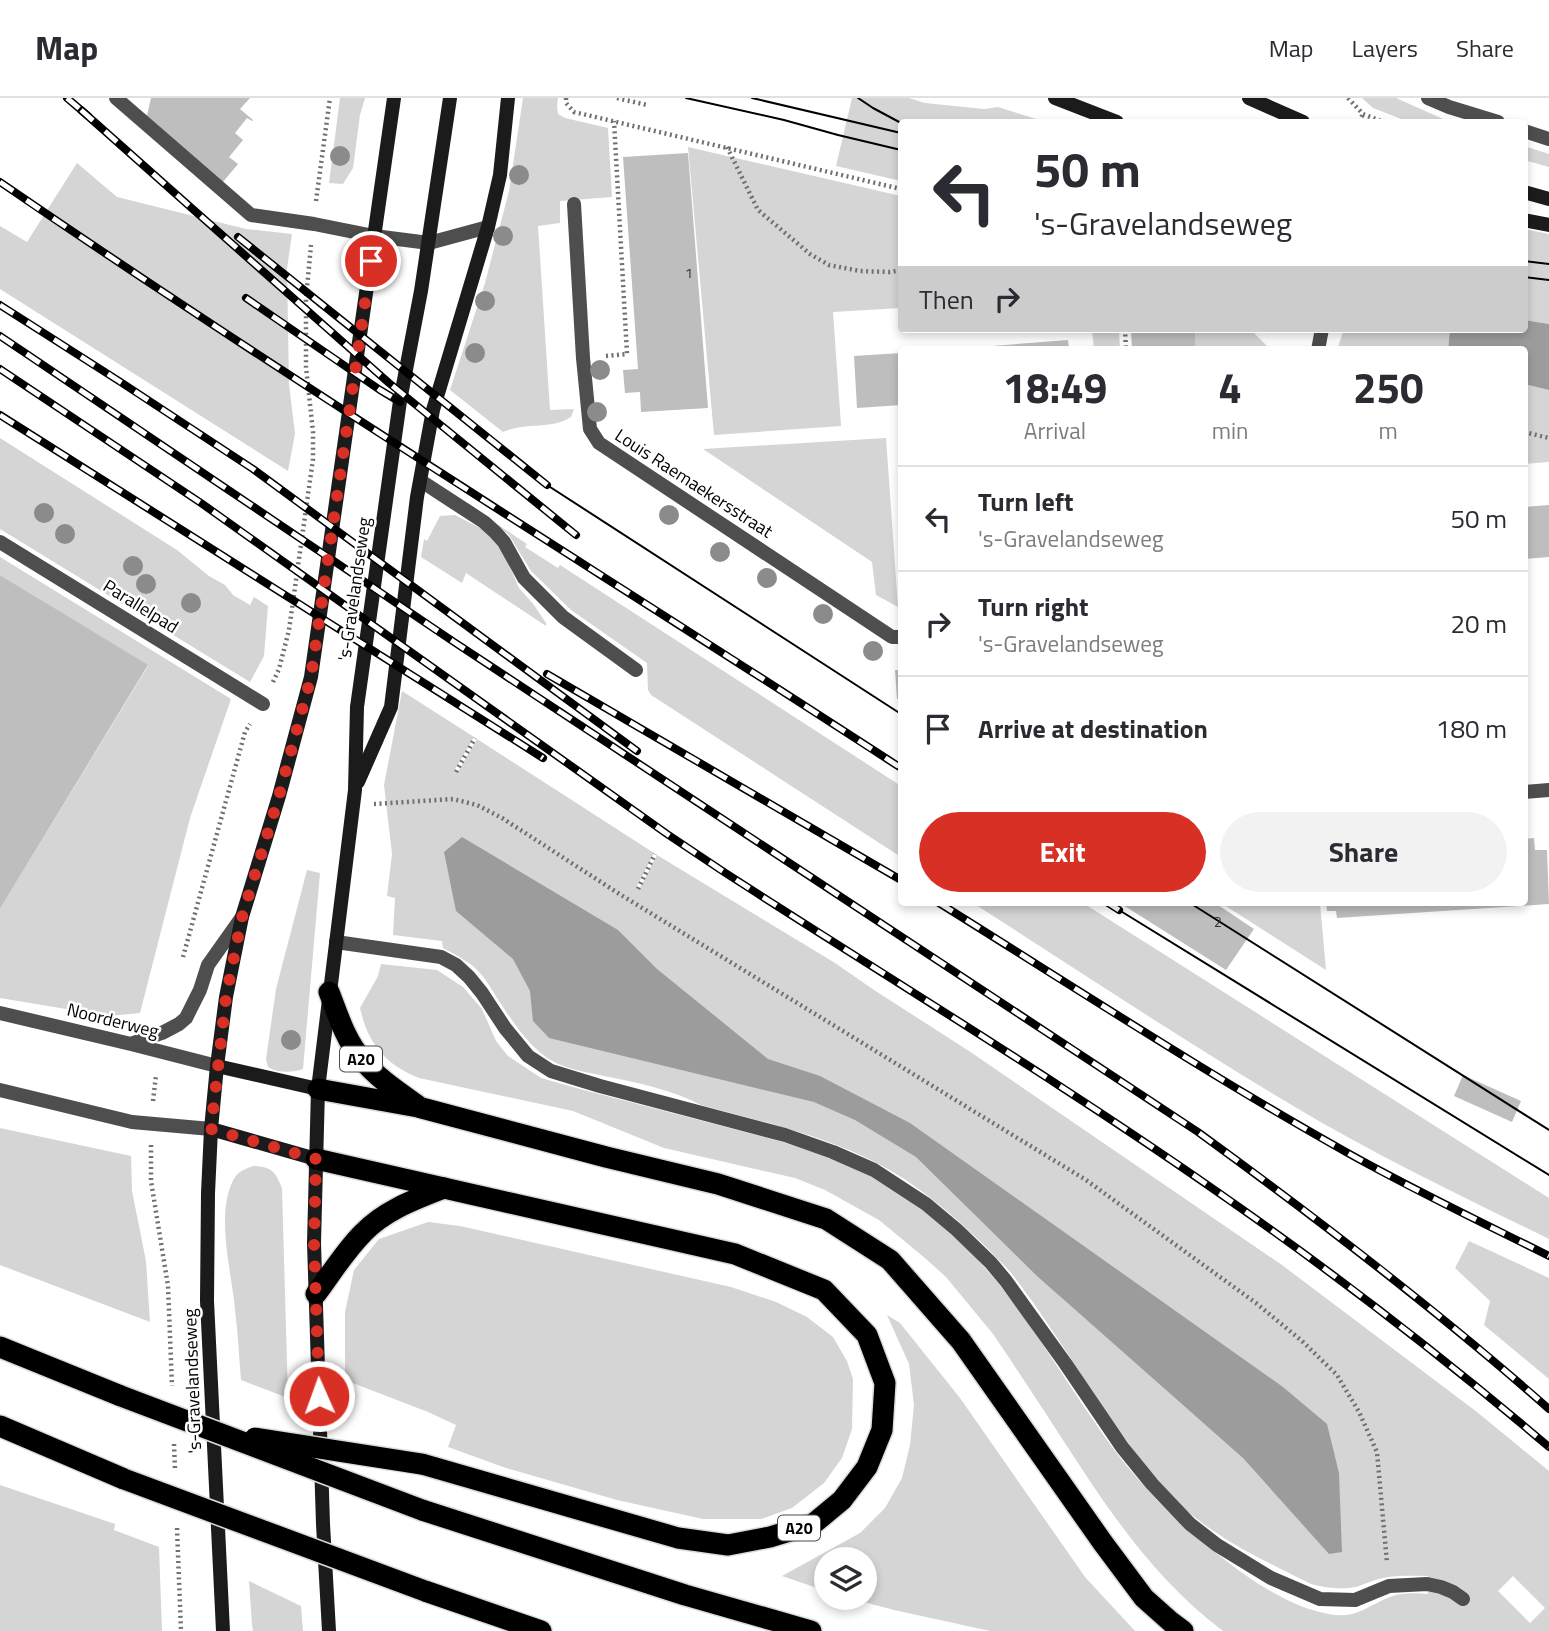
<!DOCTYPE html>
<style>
body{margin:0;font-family:"Titillium Web",sans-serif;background:#f2f2f3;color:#2b2b33;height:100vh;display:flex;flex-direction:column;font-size:26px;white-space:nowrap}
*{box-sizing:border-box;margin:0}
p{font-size:23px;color:#7c7c81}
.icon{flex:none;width:38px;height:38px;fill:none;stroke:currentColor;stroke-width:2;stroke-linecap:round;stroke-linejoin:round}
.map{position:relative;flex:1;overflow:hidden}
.details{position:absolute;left:898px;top:248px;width:630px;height:560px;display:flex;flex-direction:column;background:#fff;border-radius:7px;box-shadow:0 4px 10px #0003}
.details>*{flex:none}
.hud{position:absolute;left:898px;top:21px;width:630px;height:214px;border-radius:7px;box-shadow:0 4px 10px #0003;background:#fff;color:#2b2b33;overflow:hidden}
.tools{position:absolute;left:814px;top:1449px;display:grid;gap:14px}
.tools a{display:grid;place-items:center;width:63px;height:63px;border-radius:50%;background:#fff;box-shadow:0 4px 10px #0003;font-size:35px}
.pin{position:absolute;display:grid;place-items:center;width:60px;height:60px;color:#fff;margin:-30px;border:4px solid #fff;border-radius:50%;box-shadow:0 2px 7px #0007}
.me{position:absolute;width:77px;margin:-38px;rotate:358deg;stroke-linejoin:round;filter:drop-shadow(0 0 5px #0008)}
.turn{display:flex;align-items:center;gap:24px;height:147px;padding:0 21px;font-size:32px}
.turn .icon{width:91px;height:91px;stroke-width:2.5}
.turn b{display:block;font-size:49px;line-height:60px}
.then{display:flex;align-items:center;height:66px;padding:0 21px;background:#0003;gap:14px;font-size:26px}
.eta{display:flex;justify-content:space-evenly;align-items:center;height:119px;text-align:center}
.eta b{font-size:42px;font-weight:700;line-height:49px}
.action{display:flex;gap:14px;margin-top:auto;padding:14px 21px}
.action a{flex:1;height:80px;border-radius:42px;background:#d93025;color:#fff;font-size:28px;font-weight:700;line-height:80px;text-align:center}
.action a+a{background:#f2f2f3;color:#2b2b33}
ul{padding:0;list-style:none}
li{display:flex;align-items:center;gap:21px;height:105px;padding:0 21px;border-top:2px solid #e1e1e2}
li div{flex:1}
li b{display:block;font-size:26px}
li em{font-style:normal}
header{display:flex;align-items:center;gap:42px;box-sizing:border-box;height:98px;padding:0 35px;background:#fff;border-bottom:2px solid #e1e1e2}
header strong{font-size:33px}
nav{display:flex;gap:38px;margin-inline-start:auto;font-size:24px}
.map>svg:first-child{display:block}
.green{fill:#d5d5d5;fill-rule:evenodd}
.water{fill:#9c9c9c}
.building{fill:#bebebe}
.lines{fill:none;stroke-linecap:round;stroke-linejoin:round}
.highway-casing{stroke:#dbdbdb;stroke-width:24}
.path{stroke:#707070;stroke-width:4.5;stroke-dasharray:2 3.5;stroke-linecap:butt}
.lane{stroke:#4e4e4e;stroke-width:14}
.street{stroke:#4e4e4e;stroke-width:14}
.secondary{stroke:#1b1b1b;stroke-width:14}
.highway{stroke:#000;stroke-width:21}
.tram{stroke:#000;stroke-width:2}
.rail-casing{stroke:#000;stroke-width:8}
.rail{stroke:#fff;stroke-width:5;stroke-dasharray:16;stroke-linecap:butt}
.highway-bridge-casing{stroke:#dbdbdb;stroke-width:24;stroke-linecap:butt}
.highway-bridge{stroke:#000;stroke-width:21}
.tree{fill:#8b8b8b}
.route{stroke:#d93025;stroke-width:12;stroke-dasharray:0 21.6}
.labels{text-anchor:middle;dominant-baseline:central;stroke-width:5;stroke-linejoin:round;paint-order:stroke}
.number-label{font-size:14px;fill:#303030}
.shield{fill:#fff;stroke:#4c4c4c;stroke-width:2}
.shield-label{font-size:16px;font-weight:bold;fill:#000}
.street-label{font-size:18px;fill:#000;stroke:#fff}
</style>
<header>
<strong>Map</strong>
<nav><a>Map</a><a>Layers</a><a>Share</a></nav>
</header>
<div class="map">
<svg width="1549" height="1533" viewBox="0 0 1549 1533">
<rect width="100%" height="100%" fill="#fff"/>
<g class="green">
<path d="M340,0H365L360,17L353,70L343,86L329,85Z"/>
<path d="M523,0H558L557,9L558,16L565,20L608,30L612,99L560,103V125L538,128L550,312L574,311L571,319C551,332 525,324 503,334L450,292L485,185L509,93Z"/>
<path d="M852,0H909L925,5L984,11L998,9L1046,24H901V83L836,68Z"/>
<path d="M1362,0H1396L1450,24H1409L1373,10Z"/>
<path d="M1524,48L1549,56V69L1524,62Z"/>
<path d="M688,49L901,98V210L833,214L841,328L714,337Z"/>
<path d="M77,65L117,99L246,131L292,136L287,171L289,286L295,336L288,373L0,191V128L27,144Z"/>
<path d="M1524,131L1549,136V226L1524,222Z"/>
<path d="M1092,231H1119L1120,252H1094Z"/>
<path d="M1195,231H1250L1271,252H1196Z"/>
<path d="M1344,231H1450L1448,252H1337Z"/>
<path d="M1524,286L1549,292V364L1524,366Z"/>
<path d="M0,340L177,452L209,478L225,487L233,497L250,507L254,499L268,508L264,558L250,584L0,431Z"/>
<path d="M886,340L898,509L876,497L872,464L703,351Z"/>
<path d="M455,417L480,430L492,438L500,446L519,490L534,507L546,525V528L466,475L462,485L421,459L424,441L427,443L440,418Z"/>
<path d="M485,418L527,446L525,449L558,470L560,467L901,688V759L651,597L648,592L647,565L571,512L531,473L509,437Z"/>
<path d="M0,459L231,601L190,720L140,915L108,918L0,900V811L148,568L0,477Z"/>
<path d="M402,593L474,639L454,673L458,674L477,641L654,755L636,790L639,792L657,757L835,865L874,892L969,953L1282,1167L1477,1314L1549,1373V1533H1223C1152,1479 1109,1413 1061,1339C1039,1305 1016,1270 993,1236L946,1179L926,1161L879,1122L825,1092L795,1080L664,1050L573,1013L419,980C385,966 368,946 360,910L378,878L381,866L437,872L463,889L482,911L496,943L508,958L541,980L580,991L783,1044C810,1053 848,1065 872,1078C915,1102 955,1136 987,1172C1001,1187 1013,1205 1026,1222C1056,1265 1084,1311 1115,1353C1147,1395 1183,1429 1224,1461C1247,1480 1287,1506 1316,1513C1327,1516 1340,1519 1352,1516C1367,1512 1381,1501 1396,1497C1406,1495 1418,1495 1428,1496V1478C1413,1478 1398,1477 1383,1480C1373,1482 1365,1486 1356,1489C1341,1492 1326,1490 1311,1486C1263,1462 1216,1441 1176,1403C1161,1389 1148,1371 1135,1354C1092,1298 1058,1236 1015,1180C1008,1170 998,1162 990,1153C966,1129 941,1107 913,1087C851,1043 774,1027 701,1007C671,991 638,985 604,978C586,974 564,971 549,961C527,947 511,921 497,900C491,890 484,878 475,870C466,862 454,856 443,850L442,843L393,837L395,800L387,798L392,756L384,687ZM1513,1478L1545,1510L1530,1525L1498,1493Z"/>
<path d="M307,772L320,775L303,971C293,975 277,975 268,969L266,961L276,891Z"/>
<path d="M973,805H1083L1549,1100V1141C1463,1099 1377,1058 1295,1009C1186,944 1080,874 973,805Z"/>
<path d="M1221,805H1320L1326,872Z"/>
<path d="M0,1030L131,1058L132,1093L146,1163L150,1224L0,1167Z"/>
<path d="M253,1068C272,1069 275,1073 282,1090L288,1300L241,1282C239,1259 238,1235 235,1212C232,1174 214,1114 235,1079C240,1072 246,1071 253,1068Z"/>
<path d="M428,1124L460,1128L731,1189L776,1204L807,1219L833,1239L847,1263L853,1281L852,1331L842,1360L824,1385L792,1410L761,1421H703L617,1402L506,1370L448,1349L456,1327L428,1314L345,1282V1214L354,1172L379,1141Z"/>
<path d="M1469,1143L1549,1180V1281L1484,1227L1490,1203L1455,1170Z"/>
<path d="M887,1217L900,1225L960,1300L1085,1479L1135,1533H990L894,1512L849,1500H864V1461H826V1493L782,1478L860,1435L885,1410L902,1380L910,1347L914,1307L909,1266Z"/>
<path d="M0,1387L115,1426L114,1432L159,1449L162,1533H0Z"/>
<path d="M249,1483L301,1508L303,1533H253L252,1527Z"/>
</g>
<g class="water">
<path d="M1524,222L1549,226V292L1524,286V252H1448L1450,231H1524Z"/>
<path d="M462,739L618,832L657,871L768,961L820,978L910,1025L1283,1289L1327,1326L1339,1375L1342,1454L1329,1456L1243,1360L1037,1178L916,1059L855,1022L814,1004L549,940L533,923L530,893L513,861L456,813L444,754Z"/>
</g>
<g class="building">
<path d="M151,0H250L240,11L253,22L252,23L247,20L235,35L243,42L229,59L238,66L222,85L146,22Z"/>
<path d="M688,55L708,310L641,314L640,294L625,295L623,272L638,271L623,59Z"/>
<path d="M1131,231H1195L1196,252H1132Z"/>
<path d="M1068,242L1069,252H966V250Z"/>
<path d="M901,255V307L857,310L854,258Z"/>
<path d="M1549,407V459L1524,461V409Z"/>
<path d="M0,477L148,567L0,811Z"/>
<path d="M895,572H901V601H897Z"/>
<path d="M1534,740L1535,752H1547L1549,806L1337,820L1336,813H1327L1326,805H1524V741Z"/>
<path d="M1124,805H1215L1254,831L1226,872L1123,807Z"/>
<path d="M1463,977L1521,1003L1512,1024L1454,998Z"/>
</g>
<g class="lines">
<g class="highway-casing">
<g id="highway">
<path d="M329,894C338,917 345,941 361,960C376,979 397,993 417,1007"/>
<path d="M318,991L418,1009L606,1059L718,1086L826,1121L890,1162L961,1243L1103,1445L1144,1500L1171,1524L1183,1533"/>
<path d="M316,1061L735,1156L824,1192L867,1237L885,1285L882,1332L867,1369L842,1402L813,1426L770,1439L728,1447L678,1440L422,1366"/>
<path d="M316,1196C331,1176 345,1153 363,1135C385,1112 416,1101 444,1090"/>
<path d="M0,1249L121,1298"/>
<path d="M0,1328L124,1381"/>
<path d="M422,1412L685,1497L811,1533"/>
<path d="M425,1493L541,1533"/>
</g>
</g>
<g class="path">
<path d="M566,0V5L574,14L901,91"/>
<path d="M617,0L647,7"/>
<path d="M1348,0L1363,16L1383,24"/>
<path d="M1359,24L1363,16"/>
<path d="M727,49L758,112L810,156L829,167L860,173L890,174L901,172"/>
<path d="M316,103L330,0"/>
<path d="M1125,231L1126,252"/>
<path d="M606,258L627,256L614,23"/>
<path d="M1524,334L1549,340"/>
<path d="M273,584L279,571L289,532L313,361V334L306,269V201L311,147"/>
<path d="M456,674L475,640"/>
<path d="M374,706L453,701L477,707L502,720L621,797L1086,1082L1256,1205L1302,1243L1337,1277L1359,1314L1377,1354L1387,1465"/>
<path d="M638,791L655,756"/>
<path d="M183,859L245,634L250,626"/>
<path d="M153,1003L156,977"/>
<path d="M151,1047V1083L168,1188L172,1288"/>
<path d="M174,1346L175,1372"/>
<path d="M177,1430L181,1533"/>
</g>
<g class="lane">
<path d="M116,0L251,117L314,126L374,138L429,145L488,129"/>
<path d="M421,383L484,424L495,434L504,444L524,480L563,519L636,572"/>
<path d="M336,844L441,859L456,867L469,879L482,895L505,930L528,958L551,973L600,988L785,1037L833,1054L874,1072L926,1106L957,1132L991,1165L1006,1183L1065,1265L1122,1349L1152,1386L1190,1426L1217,1447L1271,1480L1320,1501L1355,1502L1389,1488L1427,1486L1441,1489L1453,1494L1463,1501"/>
</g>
<g class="street">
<path d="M1428,0L1449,9L1498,24"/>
<path d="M1524,33L1549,41"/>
<path d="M574,106L583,260L590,331L599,345L892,539H901"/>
<path d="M1318,252L1322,231"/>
<path d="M0,444L263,606"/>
<path d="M1524,694L1549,692"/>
<path d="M0,915L131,946L217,968"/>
<path d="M133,945L162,935L179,926L186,920L200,892L208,867L242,819"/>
<path d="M0,992L132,1024L211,1031"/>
</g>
<g class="secondary">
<path d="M1055,0L1117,24"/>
<path d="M1249,0L1303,24"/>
<path d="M1524,94L1549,101"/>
<path d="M1524,122L1549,127"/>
<path d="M358,684L391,609L417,399L433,312L488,129L500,77L508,0"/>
<path d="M217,968L318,991"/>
<path d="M211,1031L316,1061"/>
<path d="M223,1533L207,1203L208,1095L211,1031L217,968L226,899L242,819L279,698L311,579L394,0"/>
<path d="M329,1533L323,1426L314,1145L318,991L355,692L357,609L400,303L421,193L450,0"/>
</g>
<use href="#highway" class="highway"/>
<g class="tram">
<path d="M686,0L784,22L838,37L901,52"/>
<path d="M752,0L901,35"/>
<path d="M858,0L873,10L901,25"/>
<path d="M1524,163L1549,166"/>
<path d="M1524,179L1549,182"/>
<path d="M547,387L901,616"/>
<path d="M1190,805L1549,1032"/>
<path d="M1119,812L1549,1077"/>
</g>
<g class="rail-casing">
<g id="rail">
<path d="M67,0L88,18"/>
<path d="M81,12L389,285L576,437"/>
<path d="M0,84C296,287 601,475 901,670"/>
<path d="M238,139L547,387"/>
<path d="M246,200L380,292L400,304"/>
<path d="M0,207L119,283L253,371L637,653"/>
<path d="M0,238L454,544L1198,1034C1319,1122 1437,1212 1549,1311"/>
<path d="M0,271L201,405L667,736L724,774C896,885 1072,991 1239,1109C1346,1184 1449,1264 1549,1349"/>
<path d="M0,317L543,660"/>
<path d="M547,576L901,782"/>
<path d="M939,805C1074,889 1207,976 1346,1054C1412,1091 1481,1124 1549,1158"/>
<path d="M1108,805L1119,812"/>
</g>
</g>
<use href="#rail" class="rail"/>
<g class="highway-bridge-casing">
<g id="highway-bridge">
<path d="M121,1298L422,1412"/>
<path d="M255,1340L422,1366"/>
<path d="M124,1381L425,1493"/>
</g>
</g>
<use href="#highway-bridge" class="highway-bridge"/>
</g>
<g class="tree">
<circle cx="340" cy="58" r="10"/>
<circle cx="519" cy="77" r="10"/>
<circle cx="503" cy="138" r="10"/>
<circle cx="485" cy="203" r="10"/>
<circle cx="475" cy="255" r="10"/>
<circle cx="600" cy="272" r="10"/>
<circle cx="597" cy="314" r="10"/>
<circle cx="44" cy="415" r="10"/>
<circle cx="669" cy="417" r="10"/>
<circle cx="65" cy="436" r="10"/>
<circle cx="720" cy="454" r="10"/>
<circle cx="133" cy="468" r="10"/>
<circle cx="767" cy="480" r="10"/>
<circle cx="146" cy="486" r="10"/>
<circle cx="191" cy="505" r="10"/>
<circle cx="823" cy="516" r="10"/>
<circle cx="873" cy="553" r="10"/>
<circle cx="291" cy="942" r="10"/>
</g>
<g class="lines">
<path class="route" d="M319,1298L314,1145L316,1061L211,1031L226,899L242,819L279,698L311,579L371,163"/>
</g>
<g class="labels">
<g class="number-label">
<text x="689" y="174">1</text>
<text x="1218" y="823">2</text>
</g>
<g class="shield">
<rect x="340" y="948.5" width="42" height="25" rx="5"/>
<rect x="778" y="1417.5" width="42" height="25" rx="5"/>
</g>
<g class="shield-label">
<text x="361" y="961">A20</text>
<text x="799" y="1430">A20</text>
</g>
<g class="street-label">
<text transform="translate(694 385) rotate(33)">Louis Raemaekersstraat</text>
<text transform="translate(354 491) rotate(-82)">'s-Gravelandseweg</text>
<text transform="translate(141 508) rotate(32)">Parallelpad</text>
<text transform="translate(113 922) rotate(14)">Noorderweg</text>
<text transform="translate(192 1283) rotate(-92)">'s-Gravelandseweg</text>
</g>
</g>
</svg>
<div class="tools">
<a><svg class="icon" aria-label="layers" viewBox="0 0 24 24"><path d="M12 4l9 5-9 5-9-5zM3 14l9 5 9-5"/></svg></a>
</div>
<div class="pin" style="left:371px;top:163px;background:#d93025"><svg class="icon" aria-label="arrive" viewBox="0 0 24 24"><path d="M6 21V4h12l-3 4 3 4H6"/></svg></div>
<svg class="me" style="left:319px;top:1298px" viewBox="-20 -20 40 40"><circle r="17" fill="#d93025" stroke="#fff" stroke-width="3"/><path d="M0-11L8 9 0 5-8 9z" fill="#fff"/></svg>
<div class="hud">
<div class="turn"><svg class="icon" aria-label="left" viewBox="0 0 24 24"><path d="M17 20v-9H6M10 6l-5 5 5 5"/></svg><div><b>50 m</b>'s-Gravelandseweg</div></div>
<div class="then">Then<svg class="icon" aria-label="right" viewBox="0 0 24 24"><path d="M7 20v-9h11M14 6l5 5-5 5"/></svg></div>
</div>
<section class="details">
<div class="eta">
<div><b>18:49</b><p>Arrival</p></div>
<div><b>4</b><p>min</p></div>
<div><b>250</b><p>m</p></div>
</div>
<ul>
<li><svg class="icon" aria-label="left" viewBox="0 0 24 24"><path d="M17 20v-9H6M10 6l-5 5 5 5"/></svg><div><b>Turn left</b><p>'s-Gravelandseweg</p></div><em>50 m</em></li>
<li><svg class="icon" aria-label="right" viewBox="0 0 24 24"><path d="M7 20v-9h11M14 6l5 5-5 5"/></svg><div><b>Turn right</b><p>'s-Gravelandseweg</p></div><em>20 m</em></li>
<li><svg class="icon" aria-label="arrive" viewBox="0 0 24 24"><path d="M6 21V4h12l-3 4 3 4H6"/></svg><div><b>Arrive at destination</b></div><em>180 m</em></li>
</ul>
<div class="action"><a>Exit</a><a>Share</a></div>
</section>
</div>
